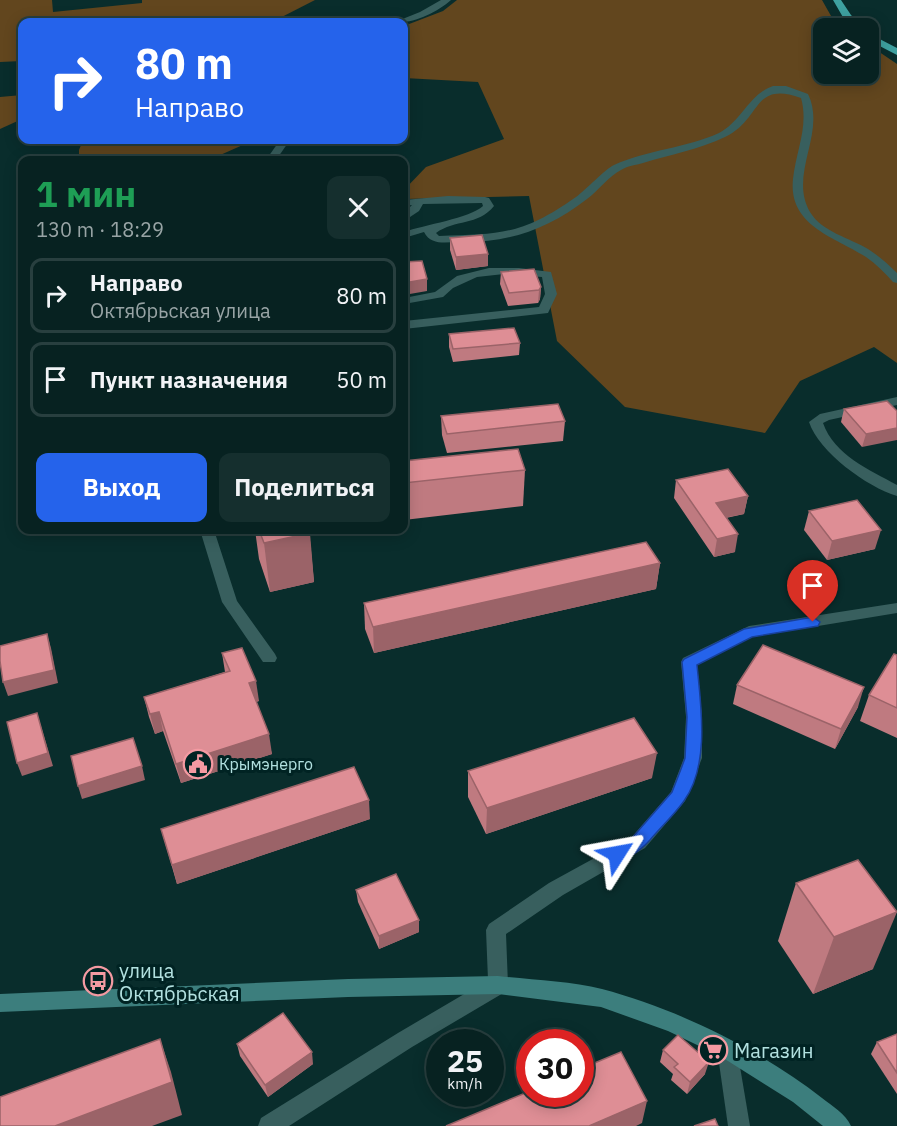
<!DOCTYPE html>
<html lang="ru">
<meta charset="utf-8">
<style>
body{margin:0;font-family:"IBM Plex Sans",sans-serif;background:#152f2e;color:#f1f3f6;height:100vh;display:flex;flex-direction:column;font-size:22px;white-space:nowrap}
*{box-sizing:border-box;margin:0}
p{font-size:20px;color:#98a4a5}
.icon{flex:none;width:33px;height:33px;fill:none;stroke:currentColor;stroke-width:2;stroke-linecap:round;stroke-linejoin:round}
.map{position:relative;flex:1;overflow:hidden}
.sheet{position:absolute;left:18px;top:156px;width:390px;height:378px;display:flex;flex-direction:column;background:#072221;border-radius:12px;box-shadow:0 3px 15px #0003,0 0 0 2px #283f3f}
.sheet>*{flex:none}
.top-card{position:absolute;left:18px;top:18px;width:390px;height:126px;border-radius:12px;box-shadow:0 3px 15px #0003,0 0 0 2px #283f3f;background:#2563eb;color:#fff;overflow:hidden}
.buttons{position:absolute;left:813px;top:18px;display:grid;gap:12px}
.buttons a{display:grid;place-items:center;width:66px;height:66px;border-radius:12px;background:#072221;box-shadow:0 3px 15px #0003,0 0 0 2px #283f3f;font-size:30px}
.speed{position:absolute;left:426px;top:1029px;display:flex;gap:12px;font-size:30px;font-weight:700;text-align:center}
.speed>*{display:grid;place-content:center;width:78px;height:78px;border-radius:50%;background:#072221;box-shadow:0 3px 15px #0003,0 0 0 2px #283f3f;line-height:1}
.speed small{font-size:15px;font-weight:400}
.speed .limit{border:9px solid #d22;background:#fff;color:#111}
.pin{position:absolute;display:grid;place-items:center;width:51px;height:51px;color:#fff;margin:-62px -26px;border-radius:50% 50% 50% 0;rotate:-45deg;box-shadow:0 0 6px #0007}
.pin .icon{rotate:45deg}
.me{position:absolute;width:66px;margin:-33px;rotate:56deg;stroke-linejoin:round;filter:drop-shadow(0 0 4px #0008)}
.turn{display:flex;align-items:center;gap:21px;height:126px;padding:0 18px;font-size:27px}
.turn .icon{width:78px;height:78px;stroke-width:2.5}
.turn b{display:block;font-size:42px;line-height:51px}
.round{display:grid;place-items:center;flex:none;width:63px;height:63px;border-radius:12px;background:#152f2e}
.head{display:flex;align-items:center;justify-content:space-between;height:102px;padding:0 18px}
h1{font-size:36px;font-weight:800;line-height:45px;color:#1e9e55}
.cta{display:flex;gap:12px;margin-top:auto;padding:12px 18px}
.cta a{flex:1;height:69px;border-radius:12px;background:#2563eb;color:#fff;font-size:24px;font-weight:800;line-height:69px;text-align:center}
.cta a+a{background:#152f2e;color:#f1f3f6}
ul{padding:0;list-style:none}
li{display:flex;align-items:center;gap:18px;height:75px;margin:0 12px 9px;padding:0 6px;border:3px solid #283f3f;border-radius:12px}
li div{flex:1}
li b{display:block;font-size:22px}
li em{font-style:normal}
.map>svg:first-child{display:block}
.green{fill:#62461e}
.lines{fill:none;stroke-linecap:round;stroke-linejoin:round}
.minor{fill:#385f5e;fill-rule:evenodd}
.secondary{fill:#3c7e7d;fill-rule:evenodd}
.trunk{fill:#3ea1a0;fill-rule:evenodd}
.wall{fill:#bf7a80}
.shaded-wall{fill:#9b6368}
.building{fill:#de8e95;stroke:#9b6368;stroke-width:1.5}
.route{fill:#2563eb;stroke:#184099;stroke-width:1.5}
.labels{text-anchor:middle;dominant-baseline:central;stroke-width:6;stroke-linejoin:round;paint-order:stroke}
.poi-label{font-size:16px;fill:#b2e1e0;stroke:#002323;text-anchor:start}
.near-poi-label{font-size:20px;fill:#b2e1e0;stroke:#002323;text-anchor:start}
</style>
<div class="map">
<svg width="897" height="1126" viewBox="0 0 897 1126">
<rect width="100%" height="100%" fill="#092d2c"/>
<g class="green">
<path d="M0,0H52L53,12L142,3V0H315L272,22H22V61L0,62Z"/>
<path d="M457,0H822L835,23L843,28H824V74H868L869,45L897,64V363L874,347L800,381L765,433L625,407L557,341L529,196L404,199V190L426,167L504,139L478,82L404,78V26L443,11Z"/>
<path d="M22,95V119L0,129V97Z"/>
<path d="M83,140H254L209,160H79V150Z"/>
</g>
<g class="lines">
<g class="minor">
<path d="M441,0H451C436,13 413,24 395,22L420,12Z"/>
<path d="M773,86H786L808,94C827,133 788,174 810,212C822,232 850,238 868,249C879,256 888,264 897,273V283L893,282C885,273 876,264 866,257C835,237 788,226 793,179C796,151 809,126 801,98C752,80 762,120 725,137C700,149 669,155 643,163C636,165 627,166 621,170C610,175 597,192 587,199C548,229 509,243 460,242C446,242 431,246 424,232L404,238V232C424,225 470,218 483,206L482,203L423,204L419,211L404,221V213L412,205L404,206V200L448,196L485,197L489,198L494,206C478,226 455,219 436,233L439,236C501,234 522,235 576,197C587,189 604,170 614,165C647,150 686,148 719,133C741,122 749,94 773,86Z"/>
<path d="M280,140H290L276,160H266Z"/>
<path d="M489,268H519L551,272L557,294L548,313L404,329V321L539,307L545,294L542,277L504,274L477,277L453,288L443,297L404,304V298L435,292L457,276Z"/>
<path d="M897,397V405L829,420L823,423C834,455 870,470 897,485V496C867,487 819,452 809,422L820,414Z"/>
<path d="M200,530H214L237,601L275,654L277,658L275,662H263L222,602Z"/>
<path d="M897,603V613L752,637L697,665L702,717V758L685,801L645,848L563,895L506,934L508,985L505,992L412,1047L289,1126H258L261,1118L398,1033L488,980L486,930L489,924L549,883L631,838L671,792L684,758L686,717L681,662L683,658L749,626Z"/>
<path d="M727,1039L734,1042L737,1049L750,1126H728L717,1049L720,1042Z"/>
</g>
<path class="secondary" d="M498,976C531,980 570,981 602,989C678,1009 760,1050 822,1098C832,1106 846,1114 851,1126H823L793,1102L720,1056L668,1031L601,1007L498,994L348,997L0,1012V994L348,979Z"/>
<g class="trunk">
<path d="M833,0H841L851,15L863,28H854L844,19Z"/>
<path d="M868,33L897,48V55L868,40Z"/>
</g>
</g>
<g class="wall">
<path d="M450,238L488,266L456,270L450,250Z"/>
<path d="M501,272L541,287L540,299L538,303L508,306L500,284Z"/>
<path d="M449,334L520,343L519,355L453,362L449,347Z"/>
<path d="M404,385L407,398V411H404Z"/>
<path d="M844,409L897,411L862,447L841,422Z"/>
<path d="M441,416L565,421L563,441L447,453L442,435Z"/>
<path d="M404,461L525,470L523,506L404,520Z"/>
<path d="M676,480L748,496L744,514L726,518L735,552L714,557L674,498Z"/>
<path d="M809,511L875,549L827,560L804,530Z"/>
<path d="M255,530H316H309L314,582L270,592L259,559Z"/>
<path d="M660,563L656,589L374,653L365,629L364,603Z"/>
<path d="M222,653L259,701L256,702L272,754L181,783L163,731L155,734L149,717L144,697L225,672Z"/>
<path d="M897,655V738L860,721L869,695Z"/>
<path d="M737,685L858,707L835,749L733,704Z"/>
<path d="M468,771L652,778L486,834L468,797Z"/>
<path d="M370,819L177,884L161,829Z"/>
<path d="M796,883L873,969L813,994L778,941Z"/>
<path d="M356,890L419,920V932L379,949L358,902Z"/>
<path d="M897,1034V1094L871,1054L877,1042Z"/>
<path d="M237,1044L313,1064L268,1097L240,1056Z"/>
<path d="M663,1050L705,1074L687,1094L671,1080L673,1074L660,1062Z"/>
</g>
<g class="shaded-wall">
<path d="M488,254V266L456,270V257Z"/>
<path d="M427,279V291L404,295V283Z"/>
<path d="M541,287L540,299L538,303L539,290Z"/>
<path d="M897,428V440L862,447L866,434Z"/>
<path d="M748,496L744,514L713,520L716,503Z"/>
<path d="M881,530L875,549L827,560L832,541Z"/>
<path d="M310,533L314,582L270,592L264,543Z"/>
<path d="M738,534L735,552L714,557L717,539Z"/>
<path d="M660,563L656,589L374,653L373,627Z"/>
<path d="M47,634L51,648L58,683L8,696L3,682Z"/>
<path d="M256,681L259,701L252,703L249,683Z"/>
<path d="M864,687L858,707L835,749L841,729Z"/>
<path d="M159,712L163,731L155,734L150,714Z"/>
<path d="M37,713L53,766L22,776L17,763Z"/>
<path d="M269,734L272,754L181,783L176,764Z"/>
<path d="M657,753L652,778L486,834L487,808Z"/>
<path d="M142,766L145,780L82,799L78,786Z"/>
<path d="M369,800L370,819L177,884L172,865Z"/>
<path d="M897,912L873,969L813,994L834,937Z"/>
<path d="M419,920V932L379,949V936Z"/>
<path d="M160,1039L171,1072L182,1115L152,1126H55Z"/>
<path d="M312,1052L313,1064L268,1097L265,1085Z"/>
<path d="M709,1062L705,1074L687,1094L690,1082Z"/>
<path d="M647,1101L642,1123L636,1126H589Z"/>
</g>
<g class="building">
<path d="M482,235L488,254L456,257L450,238Z"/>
<path d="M422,261L427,279L404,283V262Z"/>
<path d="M534,269L541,287L539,290L509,293L501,272Z"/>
<path d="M514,328L520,343L453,349L449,334Z"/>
<path d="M404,385L407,398L404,399Z"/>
<path d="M887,401L897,411V428L866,434L844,409Z"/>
<path d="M558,404L565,421L447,434L441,416Z"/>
<path d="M518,449L525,470L404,483V461Z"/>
<path d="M728,469L748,496L716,503L738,534L717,539L676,480Z"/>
<path d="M857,500L881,530L832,541L809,511Z"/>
<path d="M259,530H308L310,533L264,543Z"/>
<path d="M646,542L660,563L373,627L364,603Z"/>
<path d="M47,634L54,670L3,682L0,661V646Z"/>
<path d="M763,645L864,687L841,729L737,685Z"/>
<path d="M242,648L256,681L249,683L269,734L176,764L159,712L150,714L144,697L230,671L222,653Z"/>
<path d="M894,654L897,655V708L869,695Z"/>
<path d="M37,713L48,753L17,763L7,722Z"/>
<path d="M634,718L657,753L487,808L468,771Z"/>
<path d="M133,738L142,766L78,786L71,756Z"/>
<path d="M354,767L369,800L172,865L161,829Z"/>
<path d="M858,860L897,912L834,937L796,883Z"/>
<path d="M396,874L419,920L379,936L356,890Z"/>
<path d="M283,1013L312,1052L265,1085L237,1044Z"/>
<path d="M897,1034V1073L877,1042Z"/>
<path d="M678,1035L709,1062L690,1082L674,1067L678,1064L663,1050Z"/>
<path d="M160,1039L172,1082L55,1126H0V1097Z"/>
<path d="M621,1052L647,1101L589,1126H446L530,1091V1094H580V1069Z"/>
<path d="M715,1119L718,1126H694Z"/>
</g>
<path class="route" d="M813,617L820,622L818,626L752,637L697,665C701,706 710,765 684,801C674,815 661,827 650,840C642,849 624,864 611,859L609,854L611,849L632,838L672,792L681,769L685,758L687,717L682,662L684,659L744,629Z"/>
<defs>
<g id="civic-ring" transform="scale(1.5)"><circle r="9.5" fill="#002323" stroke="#f49aa2" stroke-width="1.5"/><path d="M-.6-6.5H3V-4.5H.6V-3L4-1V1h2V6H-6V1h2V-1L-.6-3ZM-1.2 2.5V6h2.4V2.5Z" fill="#f49aa2"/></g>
<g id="bus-ring" transform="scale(1.5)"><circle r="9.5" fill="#002323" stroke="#f49aa2" stroke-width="1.5"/><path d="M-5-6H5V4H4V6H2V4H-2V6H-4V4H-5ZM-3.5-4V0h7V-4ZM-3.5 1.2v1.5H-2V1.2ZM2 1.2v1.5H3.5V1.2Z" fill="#f49aa2"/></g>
<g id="supermarket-ring" transform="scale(1.5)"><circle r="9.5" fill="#002323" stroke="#f49aa2" stroke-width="1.5"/><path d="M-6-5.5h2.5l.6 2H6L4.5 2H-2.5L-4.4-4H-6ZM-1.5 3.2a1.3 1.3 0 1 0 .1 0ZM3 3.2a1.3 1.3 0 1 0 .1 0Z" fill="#f49aa2"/></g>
</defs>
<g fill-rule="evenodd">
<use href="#civic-ring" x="198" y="764"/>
<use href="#bus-ring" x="98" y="981"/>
<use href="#supermarket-ring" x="713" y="1050"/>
</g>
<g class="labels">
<g class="poi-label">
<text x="219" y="764">Крымэнерго</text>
</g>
<g class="near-poi-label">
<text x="119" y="970">улица<tspan x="119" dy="23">Октябрьская</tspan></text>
<text x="734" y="1050">Магазин</text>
</g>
</g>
</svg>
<div class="buttons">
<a><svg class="icon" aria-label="layers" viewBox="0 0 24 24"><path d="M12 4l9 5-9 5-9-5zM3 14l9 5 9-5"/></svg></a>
</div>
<div class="speed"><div>25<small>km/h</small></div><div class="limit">30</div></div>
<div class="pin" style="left:813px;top:622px;background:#d93025"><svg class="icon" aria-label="arrive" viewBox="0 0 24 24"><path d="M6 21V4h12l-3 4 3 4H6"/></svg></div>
<svg class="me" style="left:617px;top:854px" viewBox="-20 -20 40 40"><path d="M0-17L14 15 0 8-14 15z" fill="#2563eb" stroke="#fff" stroke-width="4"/></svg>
<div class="top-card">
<div class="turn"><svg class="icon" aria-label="right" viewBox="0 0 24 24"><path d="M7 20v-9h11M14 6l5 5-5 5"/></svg><div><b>80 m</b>Направо</div></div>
</div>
<section class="sheet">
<div class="head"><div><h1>1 мин</h1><p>130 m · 18:29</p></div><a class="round"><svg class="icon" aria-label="close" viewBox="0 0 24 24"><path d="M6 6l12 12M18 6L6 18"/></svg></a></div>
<ul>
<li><svg class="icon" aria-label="right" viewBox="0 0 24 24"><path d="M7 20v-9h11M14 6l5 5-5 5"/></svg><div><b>Направо</b><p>Октябрьская улица</p></div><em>80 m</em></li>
<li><svg class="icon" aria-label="arrive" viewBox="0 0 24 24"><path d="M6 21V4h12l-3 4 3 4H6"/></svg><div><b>Пункт назначения</b></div><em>50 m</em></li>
</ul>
<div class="cta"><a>Выход</a><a>Поделиться</a></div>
</section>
</div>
